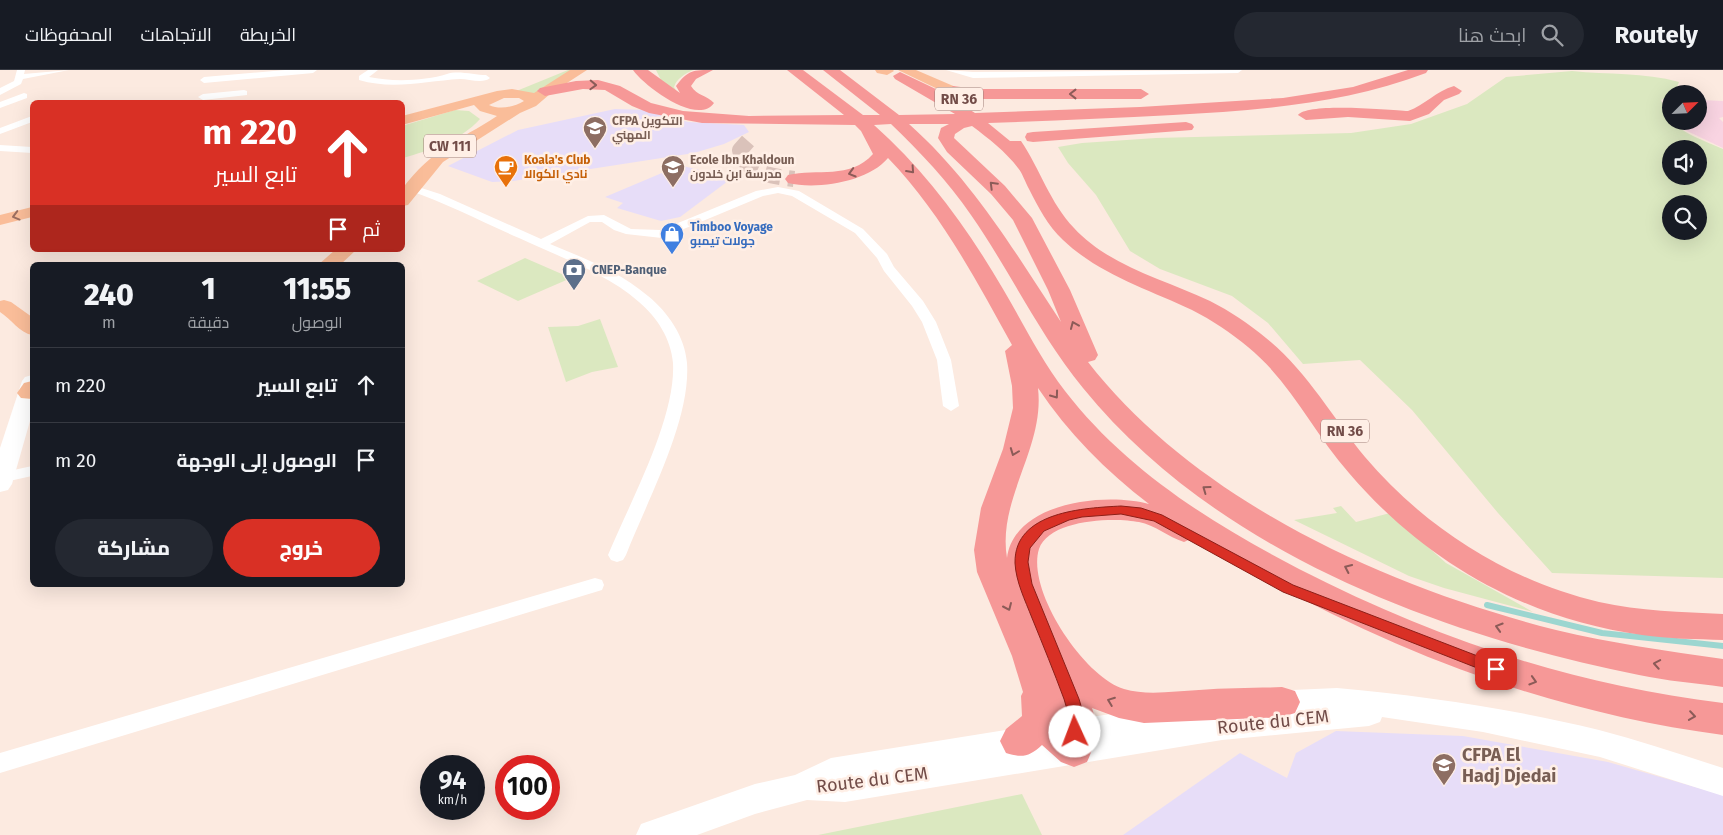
<!DOCTYPE html>
<html lang="ar">
<meta charset="utf-8">
<style>
body{margin:0;font-family:"Fira Sans",Cairo,sans-serif;background:#242831;color:#f1f3f6;direction:rtl;height:100vh;display:flex;flex-direction:column;font-size:19px;white-space:nowrap}
*{box-sizing:border-box;margin:0}
p{font-size:16px;color:#9ea1a6}
.icon{flex:none;width:28px;height:28px;fill:none;stroke:currentColor;stroke-width:2;stroke-linecap:round;stroke-linejoin:round}
.map{position:relative;flex:1;overflow:hidden;direction:ltr}
.details{position:absolute;left:30px;top:192px;width:375px;height:325px;display:flex;flex-direction:column;background:#171b24;border-radius:8px;box-shadow:0 5px 20px #0002;direction:rtl}
.details>*{flex:none}
.hud{position:absolute;left:30px;top:30px;width:375px;height:152px;border-radius:8px;box-shadow:0 5px 20px #0002;direction:rtl;background:#d93025;color:#fff;overflow:hidden}
.needle{width:32px;rotate:66deg}
.controls{position:absolute;left:1662px;top:15px;display:grid;gap:10px}
.controls a{display:grid;place-items:center;width:45px;height:45px;border-radius:50%;background:#171b24;box-shadow:0 5px 20px #0002;font-size:25px}
.speed{position:absolute;left:420px;top:685px;display:flex;gap:10px;font-size:25px;font-weight:700;text-align:center}
.speed>*{display:grid;place-content:center;width:65px;height:65px;border-radius:50%;background:#171b24;box-shadow:0 5px 20px #0002;line-height:1}
.speed small{font-size:12px;font-weight:400}
.speed .limit{border:8px solid #d22;background:#fff;color:#111}
.pin{position:absolute;display:grid;place-items:center;width:42px;height:42px;color:#fff;margin:-21px;border-radius:10px;box-shadow:0 2px 8px #0006}
.me{position:absolute;width:55px;margin:-28px;rotate:358deg;stroke-linejoin:round;filter:drop-shadow(0 0 4px #0008)}
.turn{display:flex;align-items:center;gap:18px;height:105px;padding:0 25px;font-size:22px}
.turn .icon{width:65px;height:65px;stroke-width:2.5}
.turn b{display:block;font-size:35px;line-height:42px}
.then{display:flex;align-items:center;height:48px;padding:0 25px;background:#0003;gap:10px;font-size:19px}
.eta{display:flex;justify-content:space-evenly;align-items:center;height:85px;text-align:center}
.eta b{font-size:30px;font-weight:800;line-height:35px}
.primary-button{display:flex;gap:10px;margin-top:auto;padding:10px 25px}
.primary-button a{flex:1;height:58px;border-radius:30px;background:#d93025;color:#fff;font-size:20px;font-weight:800;line-height:58px;text-align:center}
.primary-button a+a{background:#242831;color:#f1f3f6}
ul{padding:0;list-style:none}
li{display:flex;align-items:center;gap:15px;height:75px;padding:0 25px;border-top:1px solid #363941}
li div{flex:1}
li b{display:block;font-size:19px}
li em{font-style:normal}
header{display:flex;align-items:center;gap:30px;box-sizing:border-box;height:70px;padding:0 25px;background:#171b24;border-bottom:1px solid #363941}
header strong{font-size:24px}
nav{display:flex;gap:28px;margin-inline-start:auto;font-size:18px}
.search{width:350px;height:45px;background:#242831;display:flex;align-items:center;gap:12px;box-sizing:border-box;padding:0 18px;border-radius:28px;color:#9ea1a6;font-size:19px}
.map>svg:first-child{display:block}
.education{fill:#e7ddf8}
.medical{fill:#f9d4e2}
.green{fill:#dbe8c0;fill-rule:evenodd}
.lines{fill:none;stroke-linecap:round;stroke-linejoin:round}
.stream{stroke:#9cd6d0;stroke-width:6}
.highway-tunnel{stroke:#dac2ba;stroke-width:16;stroke-dasharray:16 8;stroke-linecap:butt}
.street{fill:#fff;fill-rule:evenodd}
.secondary{fill:#fff;fill-rule:evenodd}
.primary{fill:#fabd99;fill-rule:evenodd}
.highway{fill:#f69897;fill-rule:evenodd}
.oneway{stroke:#8c5b58}
.oneway2{stroke:#9b6e60}
.route{fill:#d93025;stroke:#8d1f18}
.labels{text-anchor:middle;dominant-baseline:central;stroke-width:5;stroke-linejoin:round;paint-order:stroke}
.far-education-label{font-size:12px;font-weight:bold;fill:#785e54;stroke:#ffefe6;text-anchor:start}
.far-food-label{font-size:12px;font-weight:bold;fill:#c56008;stroke:#ffefe6;text-anchor:start}
.far-shop-label{font-size:12px;font-weight:bold;fill:#366cbe;stroke:#ffefe6;text-anchor:start}
.far-service-label{font-size:12px;font-weight:bold;fill:#4e5e75;stroke:#ffefe6;text-anchor:start}
.shield{fill:#ffefe6;stroke:#9c7d77;stroke-width:1}
.shield-label{font-size:14px;font-weight:bold;fill:#724c48}
.near-street-label{font-size:18px;fill:#724c48;stroke:#ffefe6}
.near-education-label{font-size:18px;font-weight:bold;fill:#785e54;stroke:#ffefe6;text-anchor:start}
</style>
<header>
<strong>Routely</strong>
<div class="search"><svg class="icon" aria-label="search" viewBox="0 0 24 24"><circle cx="10" cy="10" r="6"/><path d="M15 15l6 6"/></svg>ابحث هنا</div>
<nav><a>الخريطة</a><a>الاتجاهات</a><a>المحفوظات</a></nav>
</header>
<div class="map">
<svg width="1723" height="765" viewBox="0 0 1723 765">
<rect width="100%" height="100%" fill="#fceae0"/>
<g class="education">
<path d="M615,39L647,40L688,52L744,55L749,62L724,74L694,83L513,111L492,112L448,96L518,60Z"/>
<path d="M683,96L732,108L680,147L661,151L617,138L623,133L605,127L669,100Z"/>
<path d="M1336,661L1463,666L1608,692L1723,725V765H1123L1240,683L1287,708L1296,683Z"/>
</g>
<path class="medical" d="M1668,28H1671V51H1699V30L1723,31V47L1719,48L1723,52V78L1670,53Z"/>
<g class="green">
<path d="M568,0H576L533,26L514,22Z"/>
<path d="M656,0H693C685,4 677,8 674,17L679,26L661,10Z"/>
<path d="M1572,1C1608,5 1644,2 1679,12L1675,22L1661,30C1672,62 1694,66 1723,79V508L1552,503L1498,443L1412,340L1360,290L1303,294L1268,253L1232,226L1160,199L1130,181L1096,125L1068,93L1058,77L1082,73L1156,68L1351,63L1411,54L1467,34L1506,7ZM1671,79H1699V106H1671ZM1671,134H1699V161H1671Z"/>
<path d="M455,40L469,41L480,49C460,71 430,80 403,88L402,56Z"/>
<path d="M525,188L571,208L518,231L477,211Z"/>
<path d="M600,249L618,297L592,302L566,312L548,257L578,256Z"/>
<path d="M1341,436L1356,452L1390,443L1446,493L1533,542L1444,518L1409,506L1294,450L1337,443L1333,438Z"/>
<path d="M1022,724L1042,765H818Z"/>
</g>
<g class="lines">
<path class="stream" d="M1487,535L1602,563L1723,576"/>
<path class="highway-tunnel" d="M748,71L740,80C745,104 773,106 794,109"/>
<g class="street">
<path d="M17,0H25L24,4L69,0L23,9L21,14L0,25V18L14,11Z"/>
<path d="M285,0H317L313,3L204,13L200,10L204,7Z"/>
<path d="M368,0H378L369,7C392,12 425,11 447,4C457,0 475,5 486,5L490,8C483,14 469,9 460,9C427,11 392,20 359,10V6Z"/>
<path d="M946,0L973,2L1242,0L1238,3L973,8Z"/>
<path d="M244,20L247,21V25L203,30L198,27L203,24Z"/>
<path d="M24,23L27,24V28L0,38V32Z"/>
<path d="M32,46V52L0,64V58Z"/>
<path d="M0,75L32,77V83L0,81Z"/>
<path d="M412,115L440,124L541,169L588,146L604,145L631,159L661,160L756,121L778,117L799,121L863,159L887,184L894,197L923,231L936,252L951,290L959,336L951,341L943,336L937,290L922,252L912,236L884,201L877,188L855,163L792,126L778,123L763,126L662,168L626,164L614,160L602,152H590L550,174C584,188 620,202 648,226C668,242 685,267 687,293C691,351 647,431 626,485L623,490L617,492L611,490L608,485C630,432 676,349 673,293C671,269 657,247 639,232C605,202 559,187 519,168C482,152 446,133 408,120V116Z"/>
<path d="M32,396V406L0,413V403Z"/>
<path d="M595,508L602,510L604,515L602,520L0,703V683Z"/>
</g>
<g class="secondary">
<path d="M32,305V344L12,414L8,420L0,422V378L22,311L25,307Z"/>
<path d="M1337,618C1425,626 1513,639 1599,660C1641,671 1682,685 1723,698V726L1600,687L1483,662L1382,647L1380,652L1369,656L1222,670L845,732L807,730L755,744L697,765H636L641,754L755,714L795,705L831,688L1030,656L1041,660L1045,669L1044,672L1052,670L1049,664L1053,655L1064,651L1171,635L1182,639L1185,650L1259,641L1255,633L1260,624L1270,621Z"/>
</g>
<g class="primary">
<path d="M570,0H587L550,24L536,36L520,43L443,92L408,135L402,136V119C433,78 457,72 497,46L480,41L474,35L402,55V46L497,21L512,19L534,23ZM504,28H519L524,31C514,37 500,40 489,35Z"/>
<path d="M875,0H893L894,1L887,5L877,3Z"/>
<path d="M898,0H916L958,18L960,21L953,25L948,24Z"/>
<path d="M32,137V147L0,155V145Z"/>
<path d="M335,180H356L340,195H318Z"/>
<path d="M4,230L11,232L32,247V265C20,263 11,249 0,242V231Z"/>
<path d="M32,311V329L21,328L17,323L24,313Z"/>
</g>
<g class="highway">
<path d="M633,0H648L680,23L676,16C688,0 693,0 713,0L696,9L691,16C697,26 707,25 714,33C698,56 645,17 633,0Z"/>
<path d="M787,0H803L863,45H880L823,0H840L899,45L955,44L895,9L893,6L900,2L940,21L975,43L1140,37L1283,28L1353,17L1408,0H1428L1426,3C1344,34 1260,40 1173,45C1112,48 1050,51 988,53L1010,71H1021C1040,99 1050,133 1074,158C1110,197 1164,209 1210,231C1230,241 1249,254 1266,268C1307,301 1332,347 1365,387C1425,458 1509,511 1599,532C1640,541 1682,542 1723,544V570C1696,569 1669,569 1642,565C1526,549 1425,492 1349,403C1313,362 1291,312 1248,277C1231,263 1212,250 1192,240C1148,219 1100,205 1063,170C1048,156 1038,137 1029,119C1025,112 1023,104 1018,98C1006,82 988,68 972,56L964,58L955,64L954,68L1005,116L1032,148L1070,220L1098,285L1095,290L1088,292C1197,432 1387,517 1556,560C1611,573 1667,581 1723,589V617C1695,613 1667,611 1639,605C1439,565 1215,481 1083,318C1039,264 1010,201 971,145C948,111 920,82 891,54L874,55C926,101 968,159 1003,219C1023,253 1041,290 1065,321C1126,400 1211,453 1299,499C1436,569 1570,614 1723,633V665C1533,640 1357,569 1195,467L1184,472C1168,467 1155,455 1139,452C1114,447 1049,449 1039,479C1026,520 1084,607 1124,619C1147,626 1175,621 1199,620C1227,618 1254,618 1282,617L1295,621L1300,632L1295,643L1282,647L1144,653L1119,648L1092,638C1098,654 1095,676 1087,692L1074,697L1061,692L1042,675C1029,687 1022,688 1006,683L1000,671L1006,659L1022,646L1021,626L1023,622L1012,586L977,502L974,480L981,438L1003,379L1013,338L1012,316L1005,281L1012,275C976,210 941,143 888,88C868,112 817,120 788,113L785,109L788,105C817,98 850,110 873,84L861,61L855,55L702,53L649,43L632,36L605,20L583,19L545,26L537,21L540,18L576,11L598,10L620,16L651,33L683,41L749,46L844,45ZM909,54H949L941,58L938,68L947,82L991,124L1013,150L1048,220L1061,252C1015,182 973,111 909,54ZM1038,318C1068,363 1106,401 1149,434C1105,422 1014,432 1007,488C997,429 1045,378 1038,318Z"/>
<path d="M953,16L976,19H1141L1149,24L1141,29H976L948,24L945,21Z"/>
<path d="M1454,16L1462,21L1459,24L1444,30L1429,44L1410,51L1348,47L1306,50L1298,45C1307,32 1391,40 1408,41C1425,35 1436,21 1454,16Z"/>
<path d="M1186,52L1192,54L1194,57L1192,60L1033,72L1027,71L1025,67L1027,63L1033,62Z"/>
</g>
</g>
<defs><path id="oneway-chevron" d="M-2-3.5L2.5 0L-2 3.5" fill="none" stroke-width="1.6" stroke-linecap="round" stroke-linejoin="round" transform="scale(1.25)"/></defs>
<g class="oneway">
<use href="#oneway-chevron" transform="translate(593 15) rotate(2)"/>
<use href="#oneway-chevron" transform="translate(1073 24) rotate(180)"/>
<use href="#oneway-chevron" transform="translate(911 100) rotate(48)"/>
<use href="#oneway-chevron" transform="translate(852 103) rotate(164)"/>
<use href="#oneway-chevron" transform="translate(993 115) rotate(-135)"/>
<use href="#oneway-chevron" transform="translate(1074 255) rotate(-113)"/>
<use href="#oneway-chevron" transform="translate(1055 325) rotate(54)"/>
<use href="#oneway-chevron" transform="translate(1014 382) rotate(111)"/>
<use href="#oneway-chevron" transform="translate(1206 419) rotate(-144)"/>
<use href="#oneway-chevron" transform="translate(1348 498) rotate(-155)"/>
<use href="#oneway-chevron" transform="translate(1008 537) rotate(66)"/>
<use href="#oneway-chevron" transform="translate(1499 557) rotate(-163)"/>
<use href="#oneway-chevron" transform="translate(1657 594) rotate(-170)"/>
<use href="#oneway-chevron" transform="translate(1533 611) rotate(17)"/>
<use href="#oneway-chevron" transform="translate(1111 631) rotate(-159)"/>
<use href="#oneway-chevron" transform="translate(1692 646) rotate(8)"/>
</g>
<use class="oneway2" href="#oneway-chevron" transform="translate(16 146) rotate(165)"/>
<path class="route" d="M1121,436L1141,438L1162,445L1293,515L1501,595L1503,599L1501,603H1490L1283,522L1154,451L1121,444L1082,447L1069,450L1044,461L1030,478L1028,492L1032,514L1079,629L1084,646L1080,667L1075,669L1070,667L1067,662L1069,646L1064,629C1054,602 1043,575 1032,548C1025,530 1016,512 1015,493C1014,441 1085,438 1121,436Z"/>
<defs>
<g id="university-pin" transform="scale(1.25)"><path d="M0 17L-7.5 6A9.5 9.5 0 1 1 7.5 6Z" fill="#8d6e63" stroke="#ffefe6"/><path d="M0-5L7-2L0 1L-7-2ZM-4 1L0 2.5L4 1V4Q0 6-4 4Z" fill="#fff"/></g>
<g id="cafe-pin" transform="scale(1.25)"><path d="M0 17L-7.5 6A9.5 9.5 0 1 1 7.5 6Z" fill="#e8710a" stroke="#ffefe6"/><path d="M-5.5-4.5H6V0H3Q3 3.5 0 3.5H-2.5Q-5.5 3.5-5.5 0ZM3-3.2v2h1.7v-2ZM-6 4.5H4V6H-6Z" fill="#fff"/></g>
<g id="school-pin" transform="scale(1.25)"><path d="M0 17L-7.5 6A9.5 9.5 0 1 1 7.5 6Z" fill="#8d6e63" stroke="#ffefe6"/><path d="M0-5L7-2L0 1L-7-2ZM-4 1L0 2.5L4 1V4Q0 6-4 4Z" fill="#fff"/></g>
<g id="shop-pin" transform="scale(1.25)"><path d="M0 17L-7.5 6A9.5 9.5 0 1 1 7.5 6Z" fill="#3f7fe0" stroke="#ffefe6"/><path d="M-5-2.5h2.3a2.7 3.5 0 0 1 5.4 0H5L5.5 6h-11ZM-1.5-2.5h3a1.5 2.3 0 0 0-3 0Z" fill="#fff"/></g>
<g id="bank-pin" transform="scale(1.25)"><path d="M0 17L-7.5 6A9.5 9.5 0 1 1 7.5 6Z" fill="#5c6f8a" stroke="#ffefe6"/><path d="M-6-4H6V4H-6ZM0-2.3a2.3 2.3 0 1 0 0 4.6a2.3 2.3 0 1 0 0-4.6Z" fill="#fff"/></g>
</defs>
<g fill-rule="evenodd">
<use href="#university-pin" x="595" y="58"/>
<use href="#cafe-pin" x="506" y="97"/>
<use href="#school-pin" x="673" y="97"/>
<use href="#shop-pin" x="672" y="164"/>
<use href="#bank-pin" x="574" y="200"/>
<use href="#university-pin" x="1444" y="695"/>
</g>
<g class="labels">
<g class="far-education-label">
<text x="612" y="51">CFPA التكوين<tspan x="612" dy="14">المهني</tspan></text>
<text x="690" y="90">Ecole Ibn Khaldoun<tspan x="690" dy="14">مدرسة ابن خلدون</tspan></text>
</g>
<g class="far-food-label">
<text x="524" y="90">Koala's Club<tspan x="524" dy="14">نادي الكوالا</tspan></text>
</g>
<g class="far-shop-label">
<text x="690" y="157">Timboo Voyage<tspan x="690" dy="14">جولات تيمبو</tspan></text>
</g>
<g class="far-service-label">
<text x="592" y="200">CNEP-Banque</text>
</g>
<g class="shield">
<rect x="935" y="17.5" width="48" height="23" rx="4"/>
<rect x="424" y="64.5" width="52" height="23" rx="4"/>
<rect x="1321" y="349.5" width="48" height="23" rx="4"/>
</g>
<g class="shield-label">
<text x="959" y="29">RN 36</text>
<text x="450" y="76">CW 111</text>
<text x="1345" y="361">RN 36</text>
</g>
<g class="near-street-label">
<text transform="translate(1273 652) rotate(-6)">Route du CEM</text>
<text transform="translate(872 710) rotate(-7)">Route du CEM</text>
</g>
<g class="near-education-label">
<text x="1462" y="685">CFPA El<tspan x="1462" dy="21">Hadj Djedai</tspan></text>
</g>
</g>
</svg>
<div class="controls">
<a><svg class="needle" viewBox="-14 -14 28 28"><path d="M0-13l5 13h-10z" fill="#e53935"/><path d="M0 13l5-13h-10z" fill="#9ea1a6"/></svg></a>
<a><svg class="icon" aria-label="sound" viewBox="0 0 24 24"><path d="M4 9h4l5-4v14l-5-4H4zM17 9q2 3 0 6"/></svg></a>
<a><svg class="icon" aria-label="search" viewBox="0 0 24 24"><circle cx="10" cy="10" r="6"/><path d="M15 15l6 6"/></svg></a>
</div>
<div class="speed"><div>94<small>km/h</small></div><div class="limit">100</div></div>
<div class="pin" style="left:1496px;top:599px;background:#d93025"><svg class="icon" aria-label="arrive" viewBox="0 0 24 24"><path d="M6 21V4h12l-3 4 3 4H6"/></svg></div>
<svg class="me" style="left:1075px;top:662px" viewBox="-20 -20 40 40"><circle r="19" fill="#fff"/><path d="M0-13L10 11 0 6-10 11z" fill="#d93025"/></svg>
<div class="hud">
<div class="turn"><svg class="icon" aria-label="ahead" viewBox="0 0 24 24"><path d="M12 20V5M6 11l6-6 6 6"/></svg><div><b>220 m</b>تابع السير</div></div>
<div class="then">ثم<svg class="icon" aria-label="arrive" viewBox="0 0 24 24"><path d="M6 21V4h12l-3 4 3 4H6"/></svg></div>
</div>
<section class="details">
<div class="eta">
<div><b>11:55</b><p>الوصول</p></div>
<div><b>1</b><p>دقيقة</p></div>
<div><b>240</b><p>m</p></div>
</div>
<ul>
<li><svg class="icon" aria-label="ahead" viewBox="0 0 24 24"><path d="M12 20V5M6 11l6-6 6 6"/></svg><div><b>تابع السير</b></div><em>220 m</em></li>
<li><svg class="icon" aria-label="arrive" viewBox="0 0 24 24"><path d="M6 21V4h12l-3 4 3 4H6"/></svg><div><b>الوصول إلى الوجهة</b></div><em>20 m</em></li>
</ul>
<div class="primary-button"><a>خروج</a><a>مشاركة</a></div>
</section>
</div>
